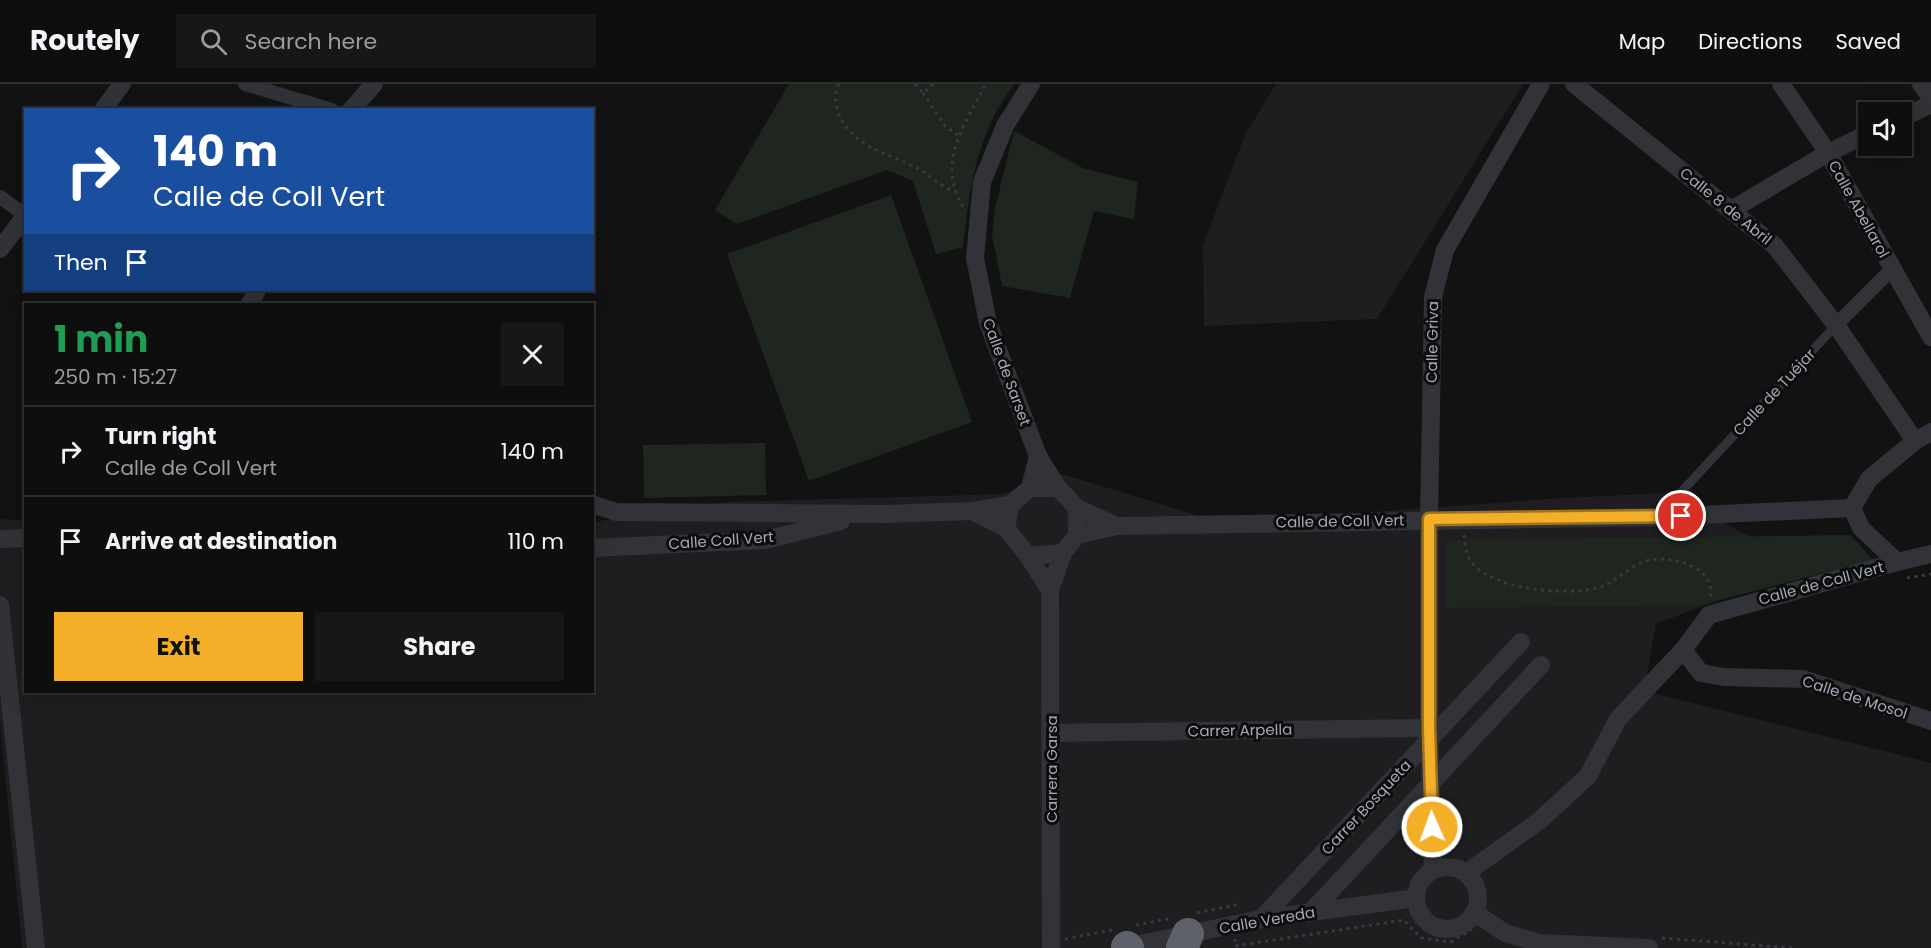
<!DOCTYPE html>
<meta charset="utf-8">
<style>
body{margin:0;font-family:Poppins,sans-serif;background:#171717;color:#f1f3f6;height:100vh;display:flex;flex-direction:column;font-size:22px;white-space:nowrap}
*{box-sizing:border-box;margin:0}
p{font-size:20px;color:#9b9c9e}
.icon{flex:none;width:33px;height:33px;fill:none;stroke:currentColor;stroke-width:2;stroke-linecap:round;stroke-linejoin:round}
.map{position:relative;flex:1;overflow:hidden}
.side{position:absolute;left:24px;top:219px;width:570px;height:390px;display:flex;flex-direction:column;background:#0e0e0e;border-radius:0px;box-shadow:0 6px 24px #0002,0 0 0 2px #2e2e2e}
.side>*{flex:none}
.banner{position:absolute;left:24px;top:24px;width:570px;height:183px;border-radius:0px;box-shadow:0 6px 24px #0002,0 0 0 2px #2e2e2e;background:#1a4fa0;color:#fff;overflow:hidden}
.fabs{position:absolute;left:1858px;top:18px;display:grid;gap:12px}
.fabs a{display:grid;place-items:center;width:54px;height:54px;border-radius:0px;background:#0e0e0e;box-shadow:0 6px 24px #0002,0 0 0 2px #2e2e2e;font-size:30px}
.pin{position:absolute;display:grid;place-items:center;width:51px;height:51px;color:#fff;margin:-26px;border:3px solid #fff;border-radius:50%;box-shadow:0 2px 6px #0007}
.me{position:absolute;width:66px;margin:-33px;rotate:358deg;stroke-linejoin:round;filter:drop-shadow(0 0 4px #0008)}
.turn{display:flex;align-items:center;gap:21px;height:126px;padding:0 30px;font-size:27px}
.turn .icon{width:78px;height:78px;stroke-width:2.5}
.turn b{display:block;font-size:42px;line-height:51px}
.then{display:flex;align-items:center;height:57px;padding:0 30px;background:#0003;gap:12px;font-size:22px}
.round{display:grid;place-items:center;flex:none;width:63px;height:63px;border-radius:0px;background:#171717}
.summary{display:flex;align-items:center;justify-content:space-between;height:102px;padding:0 30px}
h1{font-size:36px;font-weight:700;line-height:45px;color:#1e9e55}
.cta{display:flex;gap:12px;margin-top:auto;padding:12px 30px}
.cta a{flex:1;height:69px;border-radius:0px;background:#f4af29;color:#111;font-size:24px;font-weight:700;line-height:69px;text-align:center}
.cta a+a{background:#171717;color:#f1f3f6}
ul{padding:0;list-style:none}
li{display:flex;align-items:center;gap:18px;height:90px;padding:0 30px;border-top:2px solid #2e2e2e}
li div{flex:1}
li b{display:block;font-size:22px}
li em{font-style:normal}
header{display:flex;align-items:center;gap:36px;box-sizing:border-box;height:84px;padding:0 30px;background:#0e0e0e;border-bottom:2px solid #2e2e2e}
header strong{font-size:28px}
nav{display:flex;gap:33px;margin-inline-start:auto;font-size:21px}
.search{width:420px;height:54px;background:#171717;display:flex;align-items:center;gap:15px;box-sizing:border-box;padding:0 21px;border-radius:0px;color:#9b9c9e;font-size:22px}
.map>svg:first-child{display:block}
.built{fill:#1e1e20}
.green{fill:#1e261f}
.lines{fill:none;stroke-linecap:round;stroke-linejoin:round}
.path{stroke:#383a3f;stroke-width:3;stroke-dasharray:3 4.5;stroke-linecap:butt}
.service{stroke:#323338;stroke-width:9}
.pedestrian{stroke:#323338;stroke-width:14}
.minor{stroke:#323338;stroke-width:18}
.motorway{stroke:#5e6169;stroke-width:32}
.route-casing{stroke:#9f721b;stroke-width:15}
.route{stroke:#f4af29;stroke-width:10}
.labels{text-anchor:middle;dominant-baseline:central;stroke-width:6;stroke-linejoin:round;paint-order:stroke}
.street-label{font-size:15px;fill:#a3a8b4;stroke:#0d0d0e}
</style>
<header>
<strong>Routely</strong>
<div class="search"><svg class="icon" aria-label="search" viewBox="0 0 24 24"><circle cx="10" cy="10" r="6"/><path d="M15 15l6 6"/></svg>Search here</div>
<nav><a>Map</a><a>Directions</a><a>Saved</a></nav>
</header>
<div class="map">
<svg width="1931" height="864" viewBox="0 0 1931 864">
<rect width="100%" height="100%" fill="#121213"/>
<g class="built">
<path d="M1276,0H1523L1377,235L1204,242L1203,161L1245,51Z"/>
<path d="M1062,390L1223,439L1563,414L1665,409L1767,461L1776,494L1656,540L1644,607L1931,679V864H22L0,638V435L25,437L26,608H592L593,438L728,418L1003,410Z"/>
</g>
<g class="green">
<path d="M789,0H1014C1006,12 998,24 992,36C973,77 968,119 963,163L936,170L913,97L887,86L737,140L715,126Z"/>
<path d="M1014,47L1083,84L1138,98L1134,135L1094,127L1070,214L1002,202L992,151L995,124Z"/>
<path d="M891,111L972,338L809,397L727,170Z"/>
<path d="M765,359L766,411L644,414L643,361Z"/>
<path d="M1851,451L1873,476L1701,521L1447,524L1446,456Z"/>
</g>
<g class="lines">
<g class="path">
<path d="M839,0C834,8 835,19 838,27C850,62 885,68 915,83C929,90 940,103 955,107"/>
<path d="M915,0L923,9L933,0"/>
<path d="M923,9L945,42L960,53"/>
<path d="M963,123C943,90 953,62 970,29C975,19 981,11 985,0"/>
<path d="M1464,451C1465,462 1466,473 1474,481C1497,506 1566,512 1597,504C1611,500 1621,491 1633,483C1651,471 1677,474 1695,484C1708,491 1711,499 1711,513"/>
<path d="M1907,494L1931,490"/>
<path d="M1197,829L1235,821V825"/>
<path d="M1136,841L1173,834"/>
<path d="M1662,854L1792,864"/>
<path d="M1065,855L1112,846"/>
<path d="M1235,855V862L1404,836L1421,854L1451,858L1472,845"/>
</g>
<path class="service" d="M1660,431L1836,241"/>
<g class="pedestrian">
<path d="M245,0L332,26"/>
<path d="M0,113L25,131"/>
<path d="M1836,241L1892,185"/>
</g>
<g class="minor">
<path d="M1031,0L1005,42L982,98L975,174L988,239L1038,372"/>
<path d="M1574,0L1775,162L1836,241L1915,357"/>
<path d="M1781,0L1828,69L1931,253"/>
<path d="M1921,0L1931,14"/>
<path d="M103,26L122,0"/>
<path d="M351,26L374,0"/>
<path d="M1902,34L1931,20"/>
<path d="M1731,126L1828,69L1869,49"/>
<path d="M0,165L26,131"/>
<path d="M250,220L257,206"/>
<path d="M1931,348L1915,357L1869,395L1852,424L1861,444L1897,478L1931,470"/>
<path d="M1030,404L1038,372L1058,404"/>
<path d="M592,420L616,428L884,430L972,427"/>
<path d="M1077,424L1117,442L1077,451"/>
<path d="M1117,442L1658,433L1852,424"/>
<path d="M1006,444L972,427L1010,421"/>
<path d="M0,455L26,454"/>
<path d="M592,464L765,456L841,437"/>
<path d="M1028,472L1050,506L1063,469L1077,451V424L1058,404H1030L1010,421L1006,444L1028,472L1063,469"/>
<path d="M1050,506L1051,864"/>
<path d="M0,521L36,864"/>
<path d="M1683,566L1701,589L1724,593L1803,595L1931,637"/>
<path d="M1050,649L1429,644"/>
<circle cx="1447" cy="814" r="31"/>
<path d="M1433,786L1429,644V435L1433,213L1445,166L1541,0"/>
<path d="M1466,789L1539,737L1588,692L1618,635L1683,566L1709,531L1897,478"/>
<path d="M1311,828L1541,581"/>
<path d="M1474,828L1505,849L1539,859L1649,864"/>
<path d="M1261,835L1521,558"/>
<path d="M1121,864L1261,835L1416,814"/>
</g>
<g class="motorway">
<path d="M1127,863L1128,864"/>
<path d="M1182,864L1188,850"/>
</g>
</g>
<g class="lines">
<g class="route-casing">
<path id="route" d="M1432,743L1429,644V435L1681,432"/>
</g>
<use href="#route" class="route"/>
</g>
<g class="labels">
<g class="street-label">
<text transform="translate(1726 122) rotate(39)">Calle 8 de Abril</text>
<text transform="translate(1859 125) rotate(61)">Calle Abellarol</text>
<text transform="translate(1432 258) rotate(-89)">Calle Griva</text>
<text transform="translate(1007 288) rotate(70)">Calle de Sarset</text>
<text transform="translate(1774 308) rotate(-47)">Calle de Tuéjar</text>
<text transform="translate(1340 437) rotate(-1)">Calle de Coll Vert</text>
<text transform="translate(721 456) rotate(-4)">Calle Coll Vert</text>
<text transform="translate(1821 499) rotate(-15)">Calle de Coll Vert</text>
<text transform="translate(1855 613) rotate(18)">Calle de Mosol</text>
<text transform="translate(1240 646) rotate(-1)">Carrer Arpella</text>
<text transform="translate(1051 685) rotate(-90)">Carrera Garsa</text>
<text transform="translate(1366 723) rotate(-47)">Carrer Bosqueta</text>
<text transform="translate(1267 836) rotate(-10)">Calle Vereda</text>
</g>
</g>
</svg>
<div class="fabs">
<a><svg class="icon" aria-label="sound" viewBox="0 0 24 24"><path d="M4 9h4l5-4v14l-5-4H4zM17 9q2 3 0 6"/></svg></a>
</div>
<div class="pin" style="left:1681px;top:432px;background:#d93025"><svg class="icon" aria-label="arrive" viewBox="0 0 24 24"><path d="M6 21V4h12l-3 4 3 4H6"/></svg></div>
<svg class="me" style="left:1432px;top:743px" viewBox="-20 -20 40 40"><circle r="17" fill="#f4af29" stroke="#fff" stroke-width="3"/><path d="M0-11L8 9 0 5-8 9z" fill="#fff"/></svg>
<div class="banner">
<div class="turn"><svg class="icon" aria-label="right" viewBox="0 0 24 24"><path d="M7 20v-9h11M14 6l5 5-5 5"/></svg><div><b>140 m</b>Calle de Coll Vert</div></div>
<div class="then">Then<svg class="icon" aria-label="arrive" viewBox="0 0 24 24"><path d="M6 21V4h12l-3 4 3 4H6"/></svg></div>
</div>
<section class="side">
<div class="summary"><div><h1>1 min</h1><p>250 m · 15:27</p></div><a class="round"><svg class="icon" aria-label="close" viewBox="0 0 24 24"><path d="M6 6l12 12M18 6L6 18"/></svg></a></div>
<ul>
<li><svg class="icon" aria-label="right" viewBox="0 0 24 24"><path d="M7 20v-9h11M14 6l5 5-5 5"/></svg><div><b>Turn right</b><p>Calle de Coll Vert</p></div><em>140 m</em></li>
<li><svg class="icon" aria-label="arrive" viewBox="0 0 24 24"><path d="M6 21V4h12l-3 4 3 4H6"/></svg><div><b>Arrive at destination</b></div><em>110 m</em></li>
</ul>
<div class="cta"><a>Exit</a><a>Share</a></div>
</section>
</div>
